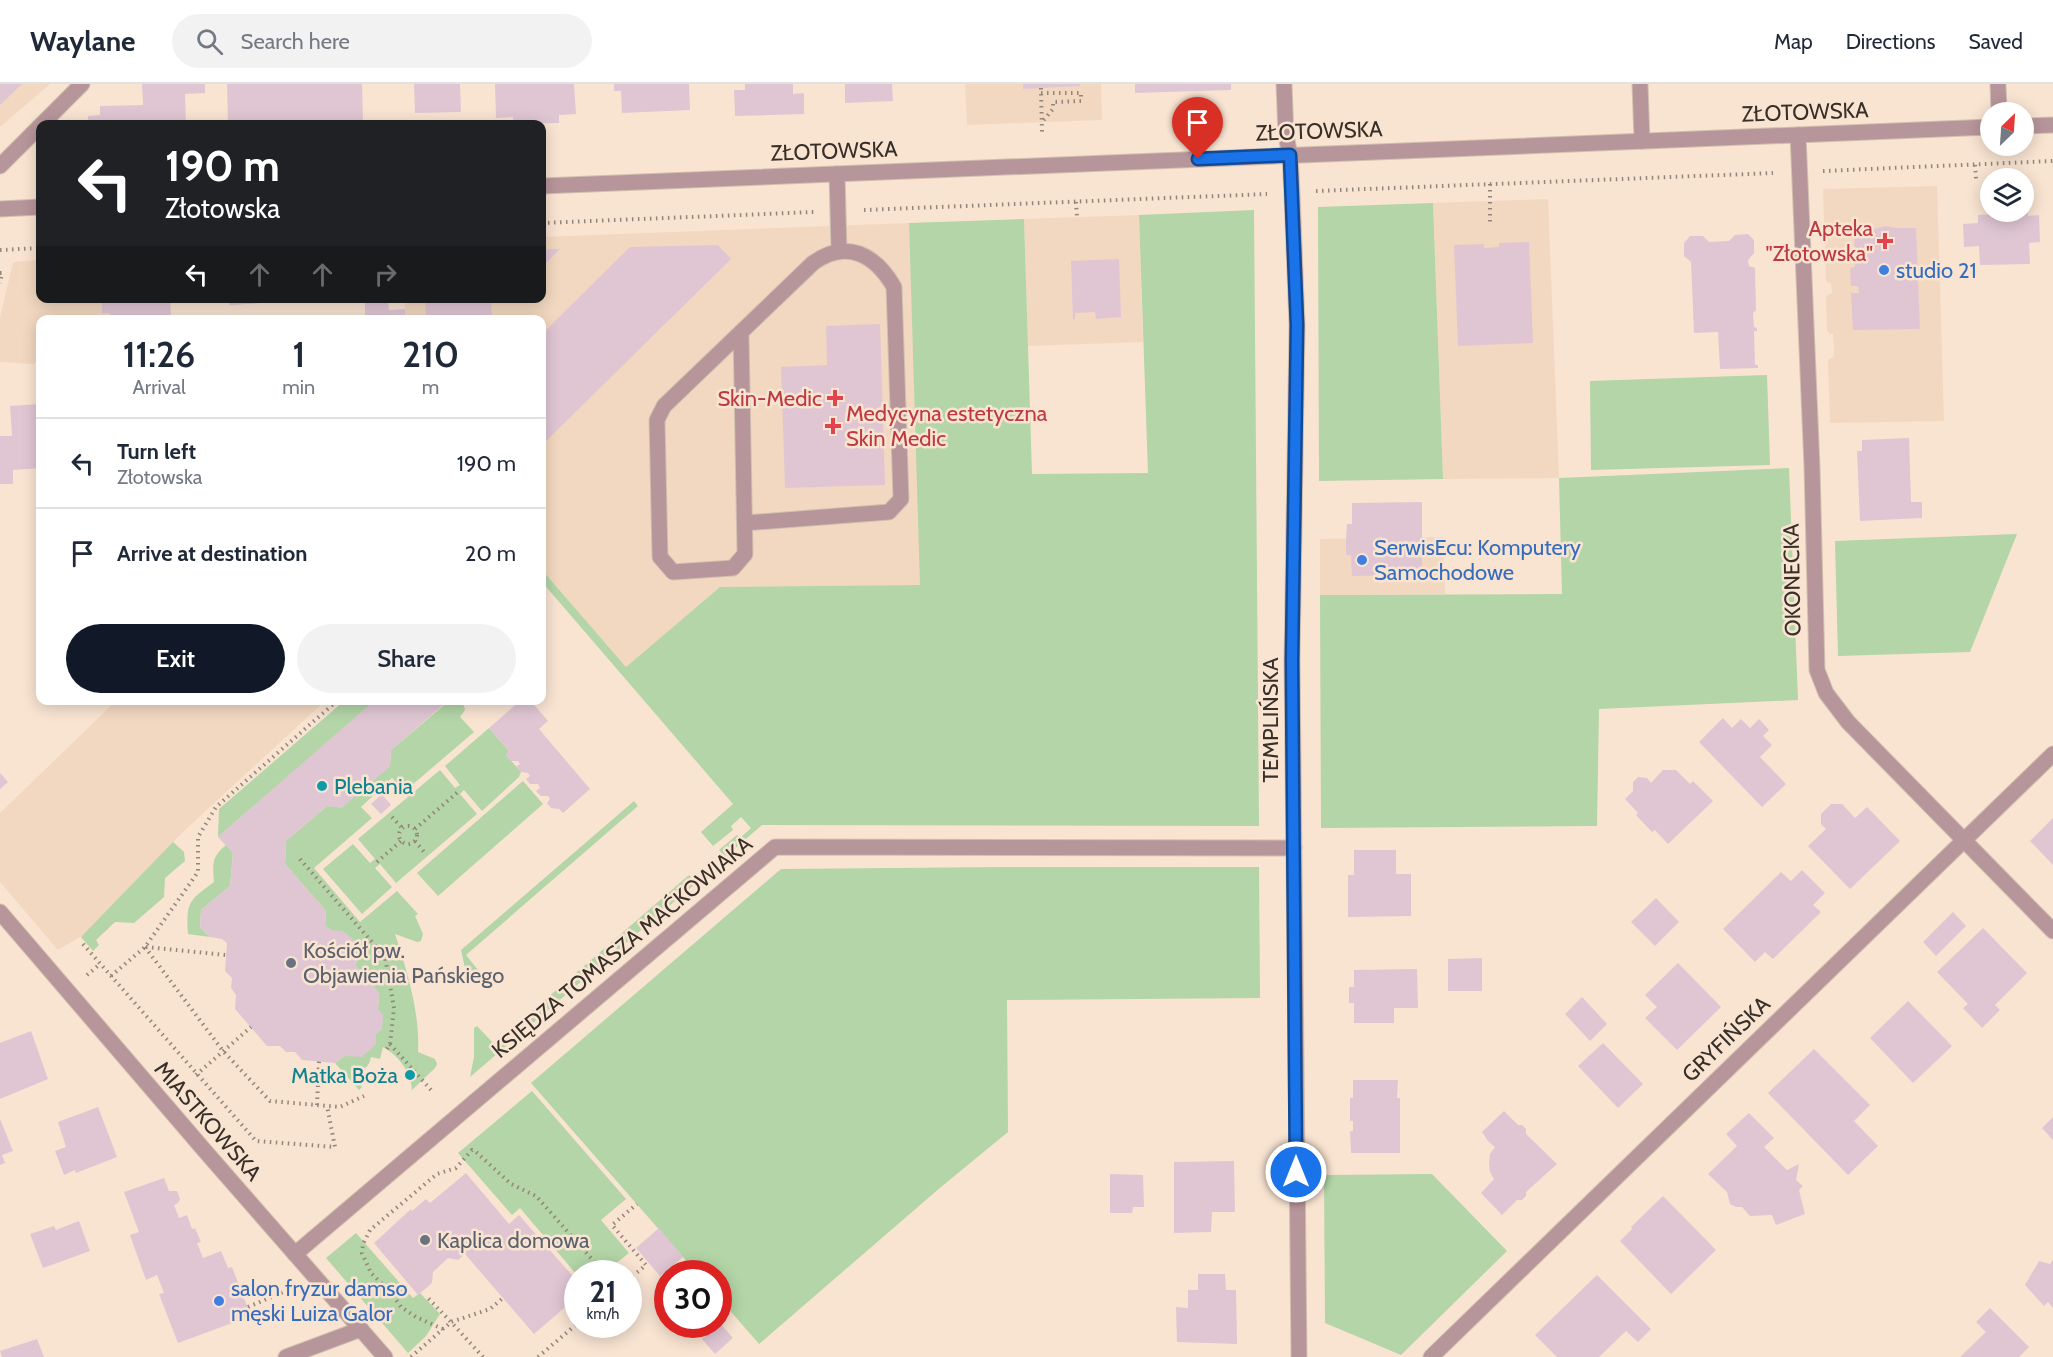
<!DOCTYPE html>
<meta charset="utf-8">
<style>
body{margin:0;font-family:Cabin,sans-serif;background:#f2f2f3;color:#1f2937;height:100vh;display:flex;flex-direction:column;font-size:22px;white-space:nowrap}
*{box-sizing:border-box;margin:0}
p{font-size:20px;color:#747a83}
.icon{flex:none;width:33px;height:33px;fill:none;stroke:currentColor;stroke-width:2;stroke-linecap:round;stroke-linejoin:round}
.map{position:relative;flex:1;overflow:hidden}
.drawer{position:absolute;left:36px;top:231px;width:510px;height:390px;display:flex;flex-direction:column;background:#fff;border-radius:12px;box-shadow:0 3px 15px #0003}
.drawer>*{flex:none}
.hud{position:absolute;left:36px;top:36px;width:510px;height:183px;border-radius:12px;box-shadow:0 3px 15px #0003;background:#202124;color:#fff;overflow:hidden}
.needle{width:39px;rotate:25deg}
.controls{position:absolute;left:1980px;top:18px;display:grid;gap:12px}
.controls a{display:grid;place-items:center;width:54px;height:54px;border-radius:50%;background:#fff;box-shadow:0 3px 15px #0003;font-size:30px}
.speed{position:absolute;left:564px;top:1176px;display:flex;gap:12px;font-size:30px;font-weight:700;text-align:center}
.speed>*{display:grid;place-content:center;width:78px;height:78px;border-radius:50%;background:#fff;box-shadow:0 3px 15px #0003;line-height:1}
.speed small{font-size:15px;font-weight:400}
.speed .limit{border:9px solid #d22;background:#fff;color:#111}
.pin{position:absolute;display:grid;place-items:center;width:51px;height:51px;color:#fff;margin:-62px -26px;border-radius:50% 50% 50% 0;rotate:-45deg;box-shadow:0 0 6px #0007}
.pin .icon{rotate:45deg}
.me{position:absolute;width:66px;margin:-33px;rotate:0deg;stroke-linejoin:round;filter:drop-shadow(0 0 4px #0008)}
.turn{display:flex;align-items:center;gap:21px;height:126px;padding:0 30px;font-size:27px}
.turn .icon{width:78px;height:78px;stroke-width:2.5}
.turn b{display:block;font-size:42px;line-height:51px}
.lanes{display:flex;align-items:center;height:57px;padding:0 30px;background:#0003;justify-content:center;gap:30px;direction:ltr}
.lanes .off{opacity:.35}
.eta{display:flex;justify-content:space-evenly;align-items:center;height:102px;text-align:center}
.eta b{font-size:36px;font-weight:600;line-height:42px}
.button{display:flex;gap:12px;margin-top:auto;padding:12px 30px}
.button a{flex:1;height:69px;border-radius:36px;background:#111827;color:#fff;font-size:24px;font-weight:600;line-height:69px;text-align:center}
.button a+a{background:#f2f2f3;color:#1f2937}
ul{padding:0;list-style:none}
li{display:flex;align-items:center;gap:18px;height:90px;padding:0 30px;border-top:2px solid #e0e1e3}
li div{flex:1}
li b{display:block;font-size:22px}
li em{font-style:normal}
header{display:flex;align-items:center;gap:36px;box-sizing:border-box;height:84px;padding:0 30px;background:#fff;border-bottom:2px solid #e0e1e3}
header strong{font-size:28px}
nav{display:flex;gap:33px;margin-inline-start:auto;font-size:21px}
.search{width:420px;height:54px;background:#f2f2f3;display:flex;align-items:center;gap:15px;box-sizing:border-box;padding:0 21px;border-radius:33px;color:#747a83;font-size:22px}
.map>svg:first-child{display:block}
.built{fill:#f2d8c0}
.green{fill:#b3d5a7}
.building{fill:#e0c6d3}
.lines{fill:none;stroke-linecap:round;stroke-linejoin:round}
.minor-casing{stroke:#d2c0b0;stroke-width:17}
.path{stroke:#938579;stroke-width:4;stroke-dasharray:1.5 4.5;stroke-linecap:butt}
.minor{stroke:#b7969b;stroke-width:15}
.route-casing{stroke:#114b97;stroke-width:15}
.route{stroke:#1a73e8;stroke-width:10}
.health-dot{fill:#e0444e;stroke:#f9e4d2;stroke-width:2}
.shop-dot{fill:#3f7fe0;stroke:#f9e4d2;stroke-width:2}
.culture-dot{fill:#0f9aa8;stroke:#f9e4d2;stroke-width:2}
.worship-dot{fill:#6b7280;stroke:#f9e4d2;stroke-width:2}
.labels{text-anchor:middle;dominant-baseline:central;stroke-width:5;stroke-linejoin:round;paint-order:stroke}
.street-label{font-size:22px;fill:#372f28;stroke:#f9e4d2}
.health-label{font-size:22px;fill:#be3a42;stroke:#f9e4d2;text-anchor:end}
.shop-label{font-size:22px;fill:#366cbe;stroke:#f9e4d2;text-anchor:start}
.culture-label{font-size:22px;fill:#0d838f;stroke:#f9e4d2;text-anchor:start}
.worship-label{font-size:22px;fill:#5b616d;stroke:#f9e4d2;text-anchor:start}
</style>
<header>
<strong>Waylane</strong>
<div class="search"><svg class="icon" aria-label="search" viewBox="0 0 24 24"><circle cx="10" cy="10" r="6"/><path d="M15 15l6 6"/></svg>Search here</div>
<nav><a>Map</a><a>Directions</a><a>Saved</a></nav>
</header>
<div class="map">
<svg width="2053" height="1273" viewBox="0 0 2053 1273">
<rect width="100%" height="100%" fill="#f9e4d2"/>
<g class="built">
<path d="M0,0H50L0,43Z"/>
<path d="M965,0H1101L1102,36L967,41Z"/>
<path d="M1937,102L1944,337L1830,339L1828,276L1834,272V262L1833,250H1830L1827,247L1826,212L1832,209L1831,199L1826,198L1823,105Z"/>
<path d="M1548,115L1559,394L1443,395L1433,119Z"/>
<path d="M1139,131L1143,258L1028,262L1024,135Z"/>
<path d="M909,139L921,501L720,503L626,583L542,486V236L405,235V215L542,214V153Z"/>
<path d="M40,176V214L170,215L171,235L40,236V274L33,280L0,278V234L13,178Z"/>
<path d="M1443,453L1445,510L1320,511V455Z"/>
<path d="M116,617H325L185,746L85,850L58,866L0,798V729Z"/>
</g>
<g class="green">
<path d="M1433,119L1443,395L1319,397L1318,123Z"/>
<path d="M1254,126L1259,742L762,741L725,773L719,766L737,751L740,754L751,744L741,733L731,742L733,746L713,762L701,748L733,720L542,498V486L626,583L720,503L920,501L909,139L1024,135L1032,390L1148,389L1139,131Z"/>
<path d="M1767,291L1770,381L1591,386L1590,297Z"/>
<path d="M1789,384L1798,616L1599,625L1597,742L1321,744L1320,511L1562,510L1559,394Z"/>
<path d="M2017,450L1970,568L1838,572L1835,457Z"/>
<path d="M344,617H375L218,753L219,725Z"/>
<path d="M449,617H459L464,622L465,626L460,633L474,648L405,707L392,694L361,723L372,734L314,784L360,838L397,807L418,830L415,832L423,850L421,857L417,858L395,850C407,887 420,928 418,968L435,975L437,980L435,984L412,1006C411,988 399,972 383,963L380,975L371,973C368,989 360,982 352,990L362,1003L359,1006L335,979L345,972L375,960L376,950L382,945L378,925L379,909L356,882C359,837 343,862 325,841L326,827L285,780L286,757L327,722L342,723L390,682L391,666Z"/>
<path d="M489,644L509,667L506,671L521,688L519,693L482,727L464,706L460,710L477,730L396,799L380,780L375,784L392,803L362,830L323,785L353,760L370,779L375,775L358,755L440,686L455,704L460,701L445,682Z"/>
<path d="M523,697L543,720L438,812L417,789Z"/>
<path d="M634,717L638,722L466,871L482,891L476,897L471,898L468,897L461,866Z"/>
<path d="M173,758L184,768L185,777L165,794L164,813L134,839L115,838L96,856L99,861L93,867L81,853Z"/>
<path d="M226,761L233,769L230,802L201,826L200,843L210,853L188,850C186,817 189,817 214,798C213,779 211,774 226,761Z"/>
<path d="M1007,783H1259L1260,914L1007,916L1008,1048L941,1103L759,1260L719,1214L718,1190L697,1189L531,999L781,785Z"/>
<path d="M689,791L696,799L470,993L474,973V944L477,942L494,960Z"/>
<path d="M532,1007L626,1115L601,1136L629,1169L604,1189L578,1190L577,1191L520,1124L512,1131L458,1069Z"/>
<path d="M1432,1090L1507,1167L1401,1271L1325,1239L1324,1091Z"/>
<path d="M356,1149L413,1214L420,1209L440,1230L426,1252L408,1269L326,1174Z"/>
</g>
<g class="building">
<path d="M0,0H22L0,21Z"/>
<path d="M142,0H205V9L185,10L186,40H88V32L100,31V22L143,21Z"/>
<path d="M227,0H362L363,36L228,40Z"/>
<path d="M414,0H460L461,28L415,29Z"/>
<path d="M495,0H574L576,30L559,31V39L513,40V33L496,34Z"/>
<path d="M614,0H689L690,26L622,29L621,7H614Z"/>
<path d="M745,0H793V10L804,9V30L735,32L734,6H745Z"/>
<path d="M845,0H892L893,17L845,19Z"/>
<path d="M1023,0H1080V2L1023,5Z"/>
<path d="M1135,0H1231V6L1135,9Z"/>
<path d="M2028,129V132L2039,131L2040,158L2029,159L2030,180L1980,181L1979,162L1964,163L1963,140L1978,139V131Z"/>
<path d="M1885,142L1897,144H1916L1920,245L1853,246L1851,209H1859L1858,202H1851L1850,184L1855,183L1854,146L1874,145Z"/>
<path d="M1748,150L1754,156V169L1748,176L1749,182L1755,184L1756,226L1753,229L1754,243L1757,244V247H1754L1755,281H1758V284L1720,285L1718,248L1694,249L1691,178L1684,172V159L1690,152H1703L1709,158L1729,157L1735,151Z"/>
<path d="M1529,158L1533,259L1458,262L1454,161L1484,160V164L1499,163V159Z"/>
<path d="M718,161L731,175L542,361V250L630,163Z"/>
<path d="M551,165H560L542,183V166Z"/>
<path d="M1119,175L1121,233L1096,235L1095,228L1075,229V235L1073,236L1071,177Z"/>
<path d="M102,214H170L171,236H110V229H102Z"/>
<path d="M229,214H313V216L230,221Z"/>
<path d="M365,214H388L389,226L405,225V236H365Z"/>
<path d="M425,214H509L507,217H491L492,231L487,236H426Z"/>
<path d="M880,240L885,401L785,404L781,283L827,281L826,242Z"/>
<path d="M40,320V384L13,386V400H0V352H12L10,322Z"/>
<path d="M1909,354L1911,418H1922V434L1860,437L1857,367H1862V356Z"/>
<path d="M1422,418V491L1352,492L1351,471H1346V455L1347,440H1352V419Z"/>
<path d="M375,616H449L391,666L390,682L342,724L327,722L286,757L285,780L326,827L325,841L330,846L343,847L354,856L357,863L356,882L379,909L378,925L383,931L382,945L376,950V960L362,973L345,972L335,979L302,976L295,968H286L280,962H267L235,925L236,911L231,904L232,894L225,887L227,859L222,855L210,853L200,843L201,826L230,802L233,769L218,753Z"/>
<path d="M521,616H530L548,637L539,645L590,705L563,729L559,725L551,724L547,719L550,715L548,712H541L536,707L540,704L538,700H530L526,695L530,692L528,689L521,688L516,683L520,680L518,677H510L506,671L509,667L489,644Z"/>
<path d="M1723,634L1732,644L1741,635L1750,644L1759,635L1769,646L1763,652L1772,661L1760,673L1786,700L1762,723L1699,658Z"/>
<path d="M1663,686H1676L1690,700L1693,697L1713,717L1668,760L1655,746L1652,748L1636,731L1638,729L1625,715L1633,707V698L1638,693L1647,694L1651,699Z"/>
<path d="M0,689L8,698L0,705Z"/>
<path d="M382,710L391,721L381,730L371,720Z"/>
<path d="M1831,720H1842L1855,734L1867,723L1900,757L1850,805L1808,762L1826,745L1821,740V730Z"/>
<path d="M2053,734V781L2030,757Z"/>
<path d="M1354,766H1396V790H1411V832L1348,833V791H1354Z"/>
<path d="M1802,786L1825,809L1813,821L1821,828L1773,875L1765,868L1755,878L1723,845L1781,788L1791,797Z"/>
<path d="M1656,814L1679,838L1655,862L1631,838Z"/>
<path d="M1953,828L1966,842L1936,872L1923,858Z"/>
<path d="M1983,844L2027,889L1995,921L2000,926L1982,944L1963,924L1968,920L1937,888Z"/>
<path d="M1482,874V907H1448V875Z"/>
<path d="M1678,879L1721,923L1677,966L1645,934L1657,923L1645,911Z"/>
<path d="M1417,885L1418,924H1394V939H1354V919H1349V903H1354V886Z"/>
<path d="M1582,913L1607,940L1590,957L1565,930Z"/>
<path d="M1908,917L1952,962L1913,999L1870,954Z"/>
<path d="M31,947L48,995L0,1015V959Z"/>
<path d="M1603,959L1643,1000L1618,1024L1578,982Z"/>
<path d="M1814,965L1870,1021L1854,1037L1878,1062L1848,1091L1768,1009Z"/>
<path d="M1353,996H1398L1397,1014H1400V1069H1351L1350,1047H1353V1037H1350V1014H1353Z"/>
<path d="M98,1023L117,1073L76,1089L75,1086L64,1091L55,1067L66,1063L58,1038Z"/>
<path d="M1504,1027L1518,1041H1522L1526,1045V1050L1557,1080L1526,1108V1112L1522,1116H1517L1502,1131L1481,1109L1494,1095L1490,1088L1489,1079L1490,1070L1495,1063L1488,1057L1482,1048Z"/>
<path d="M1749,1029L1774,1054L1764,1063L1787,1086L1799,1080L1796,1096L1803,1102L1799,1106L1805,1130L1776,1141L1772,1131L1750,1132L1742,1123H1736L1730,1120L1727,1108L1708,1090L1737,1062L1726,1050Z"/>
<path d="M2053,1033V1056L2042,1044Z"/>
<path d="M0,1035L13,1067L2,1071L5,1079L0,1081Z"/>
<path d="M1234,1077L1235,1128H1212L1211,1148L1174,1149V1078Z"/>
<path d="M466,1089L509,1140L519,1131L578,1198V1212L534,1250L465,1170L458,1176L448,1174L433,1188L432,1199L418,1211L374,1159L411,1125L412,1127L426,1115L430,1119Z"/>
<path d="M1110,1090L1143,1091L1144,1123H1133L1132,1129H1110Z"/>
<path d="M164,1094L169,1107H177L180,1115L178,1119L174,1121L179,1134L187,1131L192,1145L195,1144L201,1158L197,1159L203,1174L221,1167L228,1184L232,1183L251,1232L178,1259L159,1210L164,1209L157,1191L146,1196L130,1151L139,1148L124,1108Z"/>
<path d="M1663,1112L1716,1166L1671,1210L1620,1157L1632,1145L1631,1143Z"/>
<path d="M79,1137L90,1167L43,1184L30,1150L54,1142L56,1146Z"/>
<path d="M659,1144L683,1173L660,1192L636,1164Z"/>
<path d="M2053,1176V1224L2048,1218L2044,1222L2025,1201L2039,1177L2050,1180Z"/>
<path d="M1198,1190H1225L1226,1206H1236L1237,1260L1177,1258L1176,1223L1188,1224V1206H1198Z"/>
<path d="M1597,1191L1651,1245L1638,1258L1626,1247L1599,1273H1557L1535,1251Z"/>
<path d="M1990,1224L2029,1263L2019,1273H1960L1986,1248L1976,1238Z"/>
<path d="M720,1239L733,1254L715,1270L702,1255Z"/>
<path d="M37,1255L44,1273H2L0,1267Z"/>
</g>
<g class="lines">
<g class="minor-casing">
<g id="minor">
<path d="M1284,0L1286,52L1290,71L1292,109L1297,241L1292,576L1299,1273"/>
<path d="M1640,0L1642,57"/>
<path d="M1998,0L1999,28"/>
<path d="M2024,42L2053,41"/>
<path d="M1798,51L1812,383L1817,586L1826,609L1848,638L2053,847"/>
<path d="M0,82L82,0"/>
<path d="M837,90L839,167"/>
<path d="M542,102L1990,43"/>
<path d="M0,125L40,123"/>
<path d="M741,248L745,470L733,484L673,488L660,473L657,336L664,322L813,179C846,155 875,170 894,203L901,415L889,428L745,439"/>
<path d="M0,828L205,1067L385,1273"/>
<path d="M295,1170L775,763L1294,764"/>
<path d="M286,1273L361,1245"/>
<path d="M1431,1273L2053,670"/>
</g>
</g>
<g class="path">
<path d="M1041,4L1042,48"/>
<path d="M1041,9H1081V17L1053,18V25L1042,38"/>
<path d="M1975,81L1976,95"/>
<path d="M1823,87L2053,77"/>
<path d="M1490,100V141"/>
<path d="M1316,107L1773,89"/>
<path d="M1076,118L1077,133"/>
<path d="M864,126L1267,110"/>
<path d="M542,139L814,128"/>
<path d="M0,166L40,164"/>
<path d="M0,189H2L0,199"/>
<path d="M392,733L402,744"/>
<circle cx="408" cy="751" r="9"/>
<path d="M415,745L459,707"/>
<path d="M415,757L425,769"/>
<path d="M300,775L385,873L394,924L390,960L387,965"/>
<path d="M377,778L401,757"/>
<path d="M83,860L256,1057L335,1063L327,1022"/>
<path d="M145,863L223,967L270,1017L340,1023L364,1012"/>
<path d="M146,863L226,871"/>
<path d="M87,891L100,880"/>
<path d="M111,892L145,863L198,788V753L216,723L338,616"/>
<path d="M390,960L431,1006"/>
<path d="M196,991L251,943"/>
<path d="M317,1021L319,977"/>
<path d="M628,1196L646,1181L612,1141L637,1120"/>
<path d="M248,1223L293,1204"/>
<path d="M443,1245L416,1233L401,1223L392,1210L371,1189L362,1169L363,1160L370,1146L437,1090L456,1084L472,1066L475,1067L511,1100L536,1112L605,1190"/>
<path d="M411,1273L451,1238L427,1213"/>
<path d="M483,1273L451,1238L490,1225L503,1214"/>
<path d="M538,1273L578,1239"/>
</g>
<use href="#minor" class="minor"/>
</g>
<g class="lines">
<g class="route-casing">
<path id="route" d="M1198,75L1290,71L1297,241L1292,576L1296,1088"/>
</g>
<use href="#route" class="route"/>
</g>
<g class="health-dot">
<path d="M1882 148h6v6h6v6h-6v6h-6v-6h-6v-6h6z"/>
<path d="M832 305h6v6h6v6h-6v6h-6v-6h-6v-6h6z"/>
<path d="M830 333h6v6h6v6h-6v6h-6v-6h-6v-6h6z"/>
</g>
<g class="shop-dot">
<circle cx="1884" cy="186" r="6"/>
<circle cx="1362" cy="476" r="6"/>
<circle cx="219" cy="1217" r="6"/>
</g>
<g class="culture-dot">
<circle cx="322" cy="702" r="6"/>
<circle cx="410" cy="991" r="6"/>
</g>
<g class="worship-dot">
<circle cx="291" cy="879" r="6"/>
<circle cx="425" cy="1156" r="6"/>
</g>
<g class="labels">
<g class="street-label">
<text transform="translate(1805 28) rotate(-2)">ZŁOTOWSKA</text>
<text transform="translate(1319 47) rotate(-2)">ZŁOTOWSKA</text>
<text transform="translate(834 67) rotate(-2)">ZŁOTOWSKA</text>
<text transform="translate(1792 496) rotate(-91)">OKONECKA</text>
<text transform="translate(1270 636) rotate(-90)">TEMPLIŃSKA</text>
<text transform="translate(622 863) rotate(-40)">KSIĘDZA TOMASZA MAĆKOWIAKA</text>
<text transform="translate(1726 955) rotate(-44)">GRYFIŃSKA</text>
<text transform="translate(208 1037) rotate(49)">MIASTKOWSKA</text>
</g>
<g class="health-label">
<text x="1873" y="144">Apteka<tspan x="1873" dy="25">"Złotowska"</tspan></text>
<text x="822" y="314">Skin-Medic</text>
<text x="846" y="329" text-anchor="start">Medycyna estetyczna<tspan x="846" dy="25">Skin Medic</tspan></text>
</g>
<g class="shop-label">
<text x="1896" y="186">studio 21</text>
<text x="1374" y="463">SerwisEcu: Komputery<tspan x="1374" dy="25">Samochodowe</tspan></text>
<text x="231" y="1204">salon fryzur damso<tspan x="231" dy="25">męski Luiza Galor</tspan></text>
</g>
<g class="culture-label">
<text x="334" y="702">Plebania</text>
<text x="398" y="991" text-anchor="end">Matka Boża</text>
</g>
<g class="worship-label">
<text x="303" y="866">Kościół pw.<tspan x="303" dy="25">Objawienia Pańskiego</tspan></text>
<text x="437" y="1156">Kaplica domowa</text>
</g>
</g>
</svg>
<div class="controls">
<a><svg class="needle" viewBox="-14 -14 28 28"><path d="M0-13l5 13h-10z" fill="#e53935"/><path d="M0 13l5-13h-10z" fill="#747a83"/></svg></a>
<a><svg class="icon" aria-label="layers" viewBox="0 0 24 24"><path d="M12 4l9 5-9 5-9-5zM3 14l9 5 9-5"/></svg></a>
</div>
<div class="speed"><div>21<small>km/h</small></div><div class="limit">30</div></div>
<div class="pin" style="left:1198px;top:75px;background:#d93025"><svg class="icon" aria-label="arrive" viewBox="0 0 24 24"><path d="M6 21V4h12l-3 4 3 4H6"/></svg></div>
<svg class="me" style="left:1296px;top:1088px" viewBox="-20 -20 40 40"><circle r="17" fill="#1a73e8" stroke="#fff" stroke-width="3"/><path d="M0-11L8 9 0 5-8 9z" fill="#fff"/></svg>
<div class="hud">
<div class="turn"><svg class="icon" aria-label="left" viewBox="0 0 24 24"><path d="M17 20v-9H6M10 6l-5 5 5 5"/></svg><div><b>190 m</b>Złotowska</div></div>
<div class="lanes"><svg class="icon" aria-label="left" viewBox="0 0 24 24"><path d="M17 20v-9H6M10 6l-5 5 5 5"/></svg><svg class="icon off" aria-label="ahead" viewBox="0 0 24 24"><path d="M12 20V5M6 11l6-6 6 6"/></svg><svg class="icon off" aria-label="ahead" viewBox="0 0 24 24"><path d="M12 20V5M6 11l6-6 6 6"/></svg><svg class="icon off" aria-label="right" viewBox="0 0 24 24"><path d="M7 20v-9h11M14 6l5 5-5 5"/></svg></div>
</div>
<section class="drawer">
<div class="eta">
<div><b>11:26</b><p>Arrival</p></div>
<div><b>1</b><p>min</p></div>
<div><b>210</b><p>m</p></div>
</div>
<ul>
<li><svg class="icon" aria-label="left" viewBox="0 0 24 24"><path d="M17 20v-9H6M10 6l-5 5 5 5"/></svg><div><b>Turn left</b><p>Złotowska</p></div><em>190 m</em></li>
<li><svg class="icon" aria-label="arrive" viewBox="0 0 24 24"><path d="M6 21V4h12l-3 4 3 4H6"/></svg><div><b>Arrive at destination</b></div><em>20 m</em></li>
</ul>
<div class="button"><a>Exit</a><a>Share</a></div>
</section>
</div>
